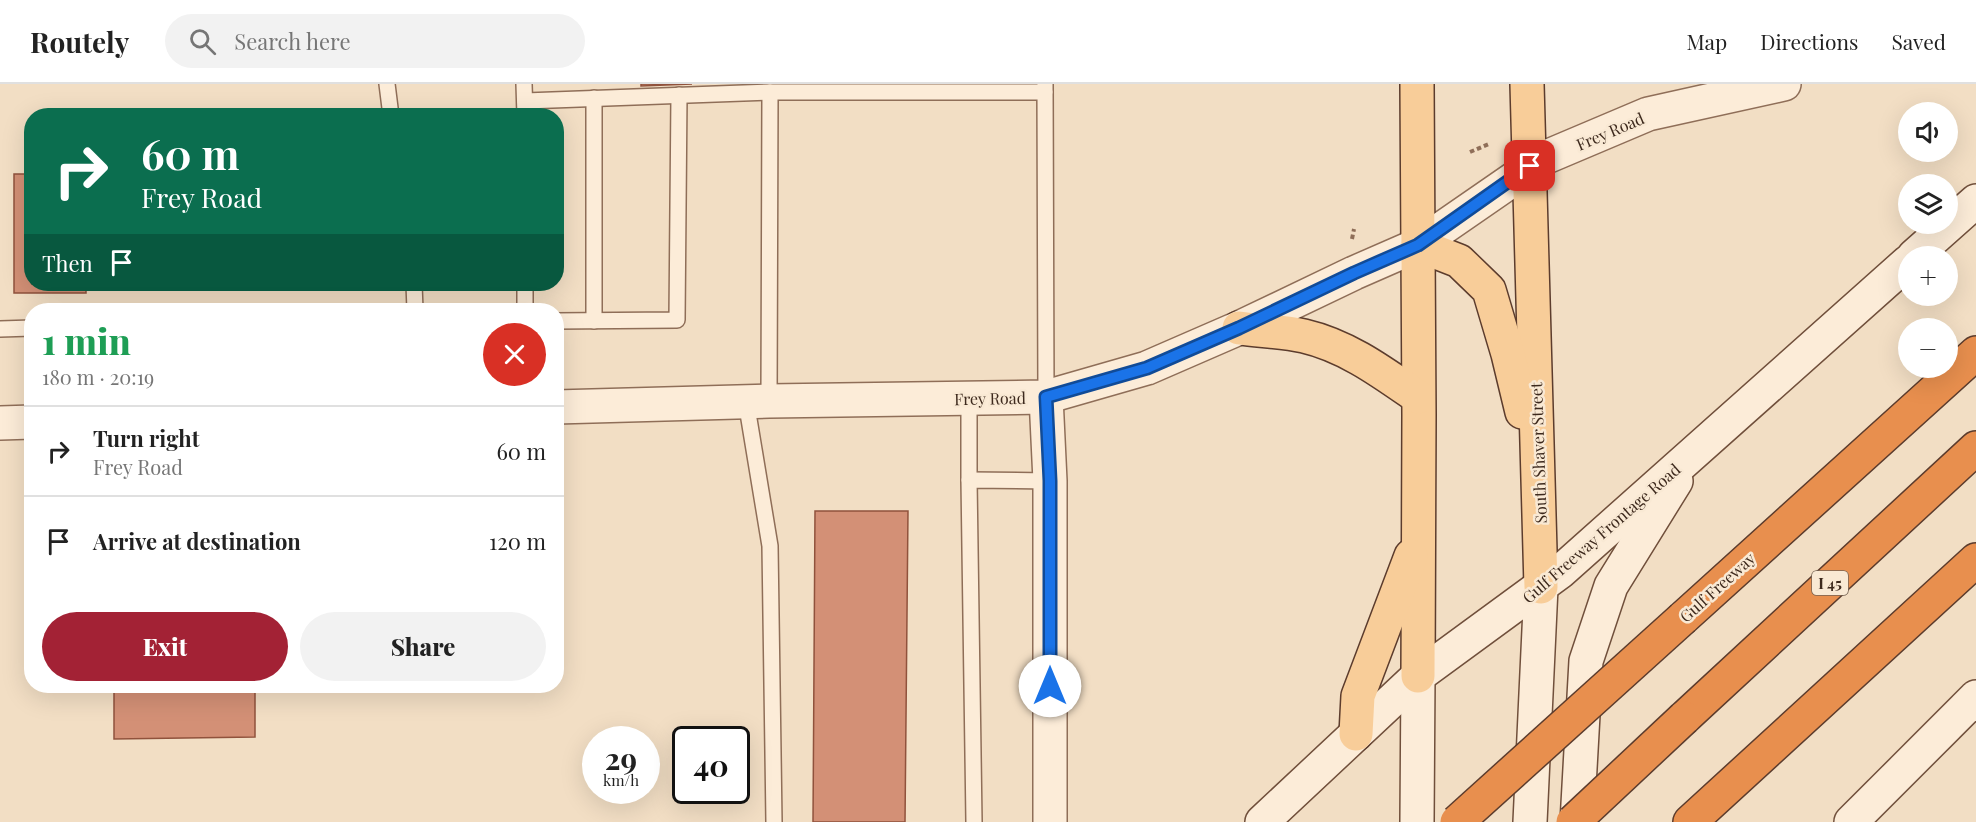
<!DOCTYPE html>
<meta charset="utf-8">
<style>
body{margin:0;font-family:"Playfair Display",serif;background:#f2f2f2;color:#222;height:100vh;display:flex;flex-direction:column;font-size:22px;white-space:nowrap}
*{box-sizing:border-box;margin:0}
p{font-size:20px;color:#767676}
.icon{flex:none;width:33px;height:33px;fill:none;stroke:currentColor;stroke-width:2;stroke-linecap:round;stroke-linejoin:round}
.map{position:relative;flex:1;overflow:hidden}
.sheet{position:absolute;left:24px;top:219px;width:540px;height:390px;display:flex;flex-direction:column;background:#fff;border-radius:24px;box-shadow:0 6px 24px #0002}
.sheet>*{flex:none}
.hud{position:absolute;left:24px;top:24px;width:540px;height:183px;border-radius:24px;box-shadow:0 6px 24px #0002;background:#0b6e4f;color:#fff;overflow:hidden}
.controls{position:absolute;left:1898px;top:18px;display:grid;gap:12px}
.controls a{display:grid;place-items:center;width:60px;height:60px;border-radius:50%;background:#fff;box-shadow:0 6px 24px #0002;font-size:30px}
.speed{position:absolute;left:582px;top:642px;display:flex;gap:12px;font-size:30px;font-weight:700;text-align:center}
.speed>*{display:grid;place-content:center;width:78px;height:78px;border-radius:50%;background:#fff;box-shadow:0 6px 24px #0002;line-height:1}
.speed small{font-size:15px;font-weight:400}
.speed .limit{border:3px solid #111;border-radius:9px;background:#fff;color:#111}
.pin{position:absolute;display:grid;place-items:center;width:51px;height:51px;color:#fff;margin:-26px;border-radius:12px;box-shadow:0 3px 9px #0006}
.me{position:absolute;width:66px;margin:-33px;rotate:0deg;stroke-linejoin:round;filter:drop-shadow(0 0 4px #0008)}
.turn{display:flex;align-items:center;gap:21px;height:126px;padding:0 18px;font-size:27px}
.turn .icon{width:78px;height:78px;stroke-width:2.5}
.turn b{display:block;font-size:42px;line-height:51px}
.then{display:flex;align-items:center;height:57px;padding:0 18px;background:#0003;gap:12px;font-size:22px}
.round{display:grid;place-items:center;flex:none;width:63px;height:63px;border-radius:32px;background:#f2f2f2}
.summary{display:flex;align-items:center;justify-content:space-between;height:102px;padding:0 18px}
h1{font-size:36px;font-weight:800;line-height:45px;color:#1e9e55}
.action{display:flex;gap:12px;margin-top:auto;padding:12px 18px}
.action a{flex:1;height:69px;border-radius:36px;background:#a32235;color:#fff;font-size:24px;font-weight:800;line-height:69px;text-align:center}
.action a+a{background:#f2f2f2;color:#222}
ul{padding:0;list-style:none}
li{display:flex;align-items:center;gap:18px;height:90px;padding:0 18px;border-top:2px solid #e0e0e0}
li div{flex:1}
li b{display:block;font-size:22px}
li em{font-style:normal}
header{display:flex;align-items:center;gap:36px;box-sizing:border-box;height:84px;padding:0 30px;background:#fff;border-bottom:2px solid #e0e0e0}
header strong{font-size:28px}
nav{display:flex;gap:33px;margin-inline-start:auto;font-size:21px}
.search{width:420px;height:54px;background:#f2f2f2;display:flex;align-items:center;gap:15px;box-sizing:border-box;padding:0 21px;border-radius:33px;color:#767676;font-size:22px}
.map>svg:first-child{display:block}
.building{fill:#d39076;stroke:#90523c;stroke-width:1.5}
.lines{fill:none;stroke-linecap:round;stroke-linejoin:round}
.service-casing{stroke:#8f6e58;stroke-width:18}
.tertiary-casing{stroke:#8f6e58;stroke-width:36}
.secondary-casing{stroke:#704f3b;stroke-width:36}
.primary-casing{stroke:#5c3c2d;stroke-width:36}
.motorway-casing{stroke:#5c3c2d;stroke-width:36}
.path{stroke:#8f6e58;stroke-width:4;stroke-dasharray:4.5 3;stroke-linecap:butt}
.service{stroke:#fcecd8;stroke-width:15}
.tertiary{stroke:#fcecd8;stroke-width:33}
.secondary{stroke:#fcecd8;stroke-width:33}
.primary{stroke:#f8cd99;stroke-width:33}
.motorway{stroke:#e88f4e;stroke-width:33}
.motorway-bridge-casing{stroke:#5c3c2d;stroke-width:36;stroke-linecap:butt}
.motorway-bridge{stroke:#e88f4e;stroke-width:33}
.route-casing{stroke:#114b97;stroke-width:15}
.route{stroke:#1a73e8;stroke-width:10}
.labels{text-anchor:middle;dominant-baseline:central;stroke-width:5;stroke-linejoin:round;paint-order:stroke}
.shield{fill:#f9e9d4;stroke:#756354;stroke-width:1.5}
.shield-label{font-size:15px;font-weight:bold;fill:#3d291d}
.street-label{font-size:16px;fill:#3d291d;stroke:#f9e9d4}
</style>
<header>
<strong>Routely</strong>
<div class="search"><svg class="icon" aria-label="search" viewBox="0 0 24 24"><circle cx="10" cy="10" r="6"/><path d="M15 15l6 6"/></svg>Search here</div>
<nav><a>Map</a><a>Directions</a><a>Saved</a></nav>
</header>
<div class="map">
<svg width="1976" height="738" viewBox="0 0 1976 738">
<rect width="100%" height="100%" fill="#f2dec4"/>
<g class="building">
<path d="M641,0H692L641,2Z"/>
<path d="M14,90H32V200H86V209H14Z"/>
<path d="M193,200H262V205L193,204Z"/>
<path d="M815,427H908L905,738H813Z"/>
<path d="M114,602H255V653L114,655Z"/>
</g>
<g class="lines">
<g class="service-casing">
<g id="service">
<path d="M387,0L391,32"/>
<path d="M524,0L525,32"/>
<path d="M1045,0L1046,313"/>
<path d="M594,14V237"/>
<path d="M525,17L770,8"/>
<path d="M414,200L415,226"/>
<path d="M525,200V226"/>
<path d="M556,237L677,236L679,11"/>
<path d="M0,245L32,244"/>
<path d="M969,314V396"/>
<path d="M746,317L770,462L774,738"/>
<path d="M769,317L770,8H1045"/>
<path d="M974,738L969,396L1050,397"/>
</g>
</g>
<g class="tertiary-casing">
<g id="tertiary">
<path d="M1046,313L1050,397V738"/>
<path d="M556,323L769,317L1046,313L1147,284L1239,244L1354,189L1418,161L1544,74L1648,30L1784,0"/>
<path d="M0,339L32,338"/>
</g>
</g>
<g class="secondary-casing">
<g id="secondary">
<path d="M1914,172L1976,117"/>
<path d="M1262,738L1418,592L1560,488L1908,178"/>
<path d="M1417,738L1418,592"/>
<path d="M1530,738L1541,503"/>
<path d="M1577,738L1586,577L1611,502L1676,397"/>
<path d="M1851,738L1976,613"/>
</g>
</g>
<g class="primary-casing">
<g id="primary">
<path d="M1417,0L1419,331L1418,592"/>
<path d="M1527,0L1541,503"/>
<path d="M1418,161L1459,177L1489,206L1508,270L1522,328"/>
<path d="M1239,244C1260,247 1283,247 1304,252C1347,262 1382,288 1418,313"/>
<path d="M1356,650L1358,612L1411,472"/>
</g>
</g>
<g class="motorway-casing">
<g id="motorway">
<path d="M1683,534L1976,269"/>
<path d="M1684,634L1976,364"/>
<path d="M1690,738L1976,476"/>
</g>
</g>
<g class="path">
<path d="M1470,68L1489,60"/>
<path d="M1352,155L1354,145"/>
</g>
<use href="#service" class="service"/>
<use href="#tertiary" class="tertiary"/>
<use href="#secondary" class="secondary"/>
<use href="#primary" class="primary"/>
<use href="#motorway" class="motorway"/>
<g class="motorway-bridge-casing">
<g id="motorway-bridge">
<path d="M1457,738L1683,534"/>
<path d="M1573,738L1684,634"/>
</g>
</g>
<use href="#motorway-bridge" class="motorway-bridge"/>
</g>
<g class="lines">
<g class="route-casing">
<path id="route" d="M1050,602V397L1046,313L1147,284L1239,244L1354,189L1418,161L1530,82"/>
</g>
<use href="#route" class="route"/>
</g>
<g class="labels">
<rect class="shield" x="1812" y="487" width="36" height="24" rx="4.5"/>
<g class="shield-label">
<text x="1830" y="499">I 45</text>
</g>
<g class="street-label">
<text transform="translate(1610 47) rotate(-23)">Frey Road</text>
<text transform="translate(990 314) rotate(-1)">Frey Road</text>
<text transform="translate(1538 369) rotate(-92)">South Shaver Street</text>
<text transform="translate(1601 449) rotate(-41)">Gulf Freeway Frontage Road</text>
<text transform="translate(1717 503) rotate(-42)">Gulf Freeway</text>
</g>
</g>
</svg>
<div class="controls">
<a><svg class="icon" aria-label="sound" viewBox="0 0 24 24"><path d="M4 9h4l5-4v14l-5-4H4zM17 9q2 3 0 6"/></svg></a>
<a><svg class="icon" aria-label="layers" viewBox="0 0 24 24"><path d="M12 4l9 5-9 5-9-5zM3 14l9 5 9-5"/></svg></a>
<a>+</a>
<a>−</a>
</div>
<div class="speed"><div>29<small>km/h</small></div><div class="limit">40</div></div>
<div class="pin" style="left:1530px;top:82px;background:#d93025"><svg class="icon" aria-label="arrive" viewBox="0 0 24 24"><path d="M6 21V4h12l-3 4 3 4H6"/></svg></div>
<svg class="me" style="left:1050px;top:602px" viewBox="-20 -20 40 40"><circle r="19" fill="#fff"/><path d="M0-13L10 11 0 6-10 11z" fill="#1a73e8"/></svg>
<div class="hud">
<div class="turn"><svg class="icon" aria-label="right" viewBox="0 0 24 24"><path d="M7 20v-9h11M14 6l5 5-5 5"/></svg><div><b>60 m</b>Frey Road</div></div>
<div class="then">Then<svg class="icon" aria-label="arrive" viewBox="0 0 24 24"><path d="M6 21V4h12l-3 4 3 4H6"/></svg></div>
</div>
<section class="sheet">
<div class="summary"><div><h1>1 min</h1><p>180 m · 20:19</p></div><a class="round" style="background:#d93025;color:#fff"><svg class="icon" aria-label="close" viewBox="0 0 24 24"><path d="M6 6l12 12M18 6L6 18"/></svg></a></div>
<ul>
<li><svg class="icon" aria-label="right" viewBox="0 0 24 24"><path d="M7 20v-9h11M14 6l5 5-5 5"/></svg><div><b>Turn right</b><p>Frey Road</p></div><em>60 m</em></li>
<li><svg class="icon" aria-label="arrive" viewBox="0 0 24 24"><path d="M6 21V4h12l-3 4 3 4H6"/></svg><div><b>Arrive at destination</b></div><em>120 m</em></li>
</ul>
<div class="action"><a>Exit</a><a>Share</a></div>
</section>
</div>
